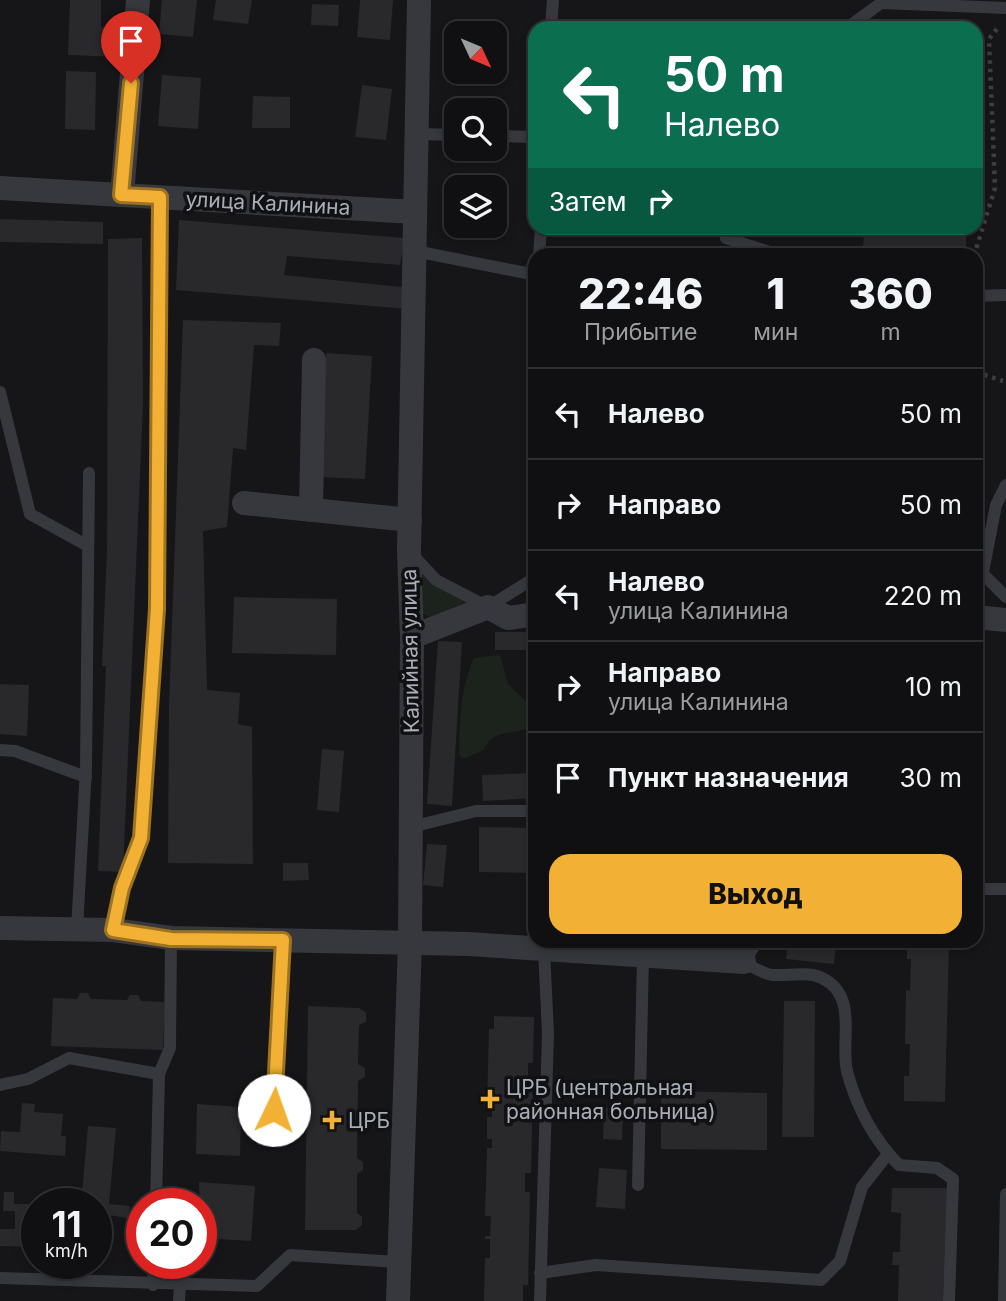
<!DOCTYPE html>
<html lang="ru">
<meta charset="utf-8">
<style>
body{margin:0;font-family:Inter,sans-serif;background:#1e1e20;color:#f1f3f6;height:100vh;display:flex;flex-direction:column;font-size:26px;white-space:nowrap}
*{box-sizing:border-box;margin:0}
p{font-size:23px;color:#9c9d9f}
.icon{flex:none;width:38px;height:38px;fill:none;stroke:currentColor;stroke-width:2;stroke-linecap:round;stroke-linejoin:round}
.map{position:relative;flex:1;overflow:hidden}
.sheet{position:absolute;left:528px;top:248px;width:455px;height:700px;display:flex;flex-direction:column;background:#101012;border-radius:21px;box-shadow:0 4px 10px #0003,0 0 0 2px #303032}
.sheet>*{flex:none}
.guide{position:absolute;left:528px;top:21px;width:455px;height:214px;border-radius:21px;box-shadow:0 4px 10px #0003,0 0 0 2px #303032;background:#0b6e4f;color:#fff;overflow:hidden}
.needle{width:46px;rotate:134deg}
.tools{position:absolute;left:444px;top:21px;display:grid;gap:14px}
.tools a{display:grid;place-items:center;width:63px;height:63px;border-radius:14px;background:#101012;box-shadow:0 4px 10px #0003,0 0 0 2px #303032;font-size:35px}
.speed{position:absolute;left:21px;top:1188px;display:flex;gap:14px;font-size:35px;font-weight:700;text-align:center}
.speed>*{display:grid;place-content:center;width:91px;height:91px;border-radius:50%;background:#101012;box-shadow:0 4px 10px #0003,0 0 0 2px #303032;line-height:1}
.speed small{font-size:18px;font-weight:400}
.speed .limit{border:10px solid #d22;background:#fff;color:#111}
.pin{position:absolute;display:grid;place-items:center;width:60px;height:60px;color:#fff;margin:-72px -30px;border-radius:50% 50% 50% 0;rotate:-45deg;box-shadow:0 0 7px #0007}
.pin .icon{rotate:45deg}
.me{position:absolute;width:77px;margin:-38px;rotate:3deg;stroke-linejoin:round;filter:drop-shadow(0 0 5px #0008)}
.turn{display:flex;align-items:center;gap:24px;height:147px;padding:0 21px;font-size:32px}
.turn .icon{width:91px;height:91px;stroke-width:2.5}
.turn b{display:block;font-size:49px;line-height:60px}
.then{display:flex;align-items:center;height:66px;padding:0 21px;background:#0003;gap:14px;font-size:26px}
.eta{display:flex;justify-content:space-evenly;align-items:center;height:119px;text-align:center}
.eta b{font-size:42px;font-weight:800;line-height:49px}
.button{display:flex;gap:14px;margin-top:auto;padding:14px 21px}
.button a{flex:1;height:80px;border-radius:21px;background:#f2b134;color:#111;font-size:28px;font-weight:800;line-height:80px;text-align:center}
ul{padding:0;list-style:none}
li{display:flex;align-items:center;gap:21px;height:91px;padding:0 21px;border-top:2px solid #303032}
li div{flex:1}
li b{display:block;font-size:26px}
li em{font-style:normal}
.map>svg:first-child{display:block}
.green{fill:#1c231d}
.building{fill:#29292c}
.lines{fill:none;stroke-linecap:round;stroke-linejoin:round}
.path{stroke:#3d3f44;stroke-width:4.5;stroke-dasharray:3.5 5;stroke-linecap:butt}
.lane{stroke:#37383d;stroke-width:12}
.street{stroke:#37383d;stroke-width:24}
.route-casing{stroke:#9d7322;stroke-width:18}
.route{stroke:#f2b134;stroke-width:12}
.poi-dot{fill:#f2b134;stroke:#111113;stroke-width:2.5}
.labels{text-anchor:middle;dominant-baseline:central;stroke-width:7;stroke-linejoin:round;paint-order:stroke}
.street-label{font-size:21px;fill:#a8adb8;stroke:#111113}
.poi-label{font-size:21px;fill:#a8adb8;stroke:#111113;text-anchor:start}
</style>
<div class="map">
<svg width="1006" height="1301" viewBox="0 0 1006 1301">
<rect width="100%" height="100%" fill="#161618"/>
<g class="green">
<path d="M419,570L464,602L432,618L422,613Z"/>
<path d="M500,655L508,684L531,706L535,725C514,737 494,726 484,750L462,759L459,754C460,721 460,688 474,658Z"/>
</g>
<g class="building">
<path d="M70,0H101V27L120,28L119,57L68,55Z"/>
<path d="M162,0H197L193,37L159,34Z"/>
<path d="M216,0H252L248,24L213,20Z"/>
<path d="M360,0H393L390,40L357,37Z"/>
<path d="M312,4L339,5L338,26L311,25Z"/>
<path d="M66,71L96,72L95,130L65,129Z"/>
<path d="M162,75L201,78L198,129L158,126Z"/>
<path d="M362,85L392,89L386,140L355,137Z"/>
<path d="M253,96L290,97V128H252Z"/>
<path d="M0,219L103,222V244L0,242Z"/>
<path d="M179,220L405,238L400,265L287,256L284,275L411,288L409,309L176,290Z"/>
<path d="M864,228H966V256H863Z"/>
<path d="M142,238L143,404L123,872L98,871L106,666H102L107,551L108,239Z"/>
<path d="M183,320L281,323L279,346L254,345L246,450L233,448L227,527L203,531L207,690L240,693L238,724L252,727L253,864L168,863L169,706Z"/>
<path d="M326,353L372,356L365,479L319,477Z"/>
<path d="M234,597L337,599L336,655L232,653Z"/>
<rect x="495" y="632" width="39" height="18"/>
<path d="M438,641L462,642L452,806L427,804Z"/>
<path d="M0,684L29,685L27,736L0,734Z"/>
<path d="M976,703H984V774L979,875Z"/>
<path d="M322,749L344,751L339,812L317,810Z"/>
<path d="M532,773L533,798L483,801L482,775Z"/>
<path d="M479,827L536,828V873L479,872Z"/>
<path d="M427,844L447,845L443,887L423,885Z"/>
<path d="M283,863H308L309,880L283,881Z"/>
<path d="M788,942L836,944L834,964L786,959Z"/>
<path d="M907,942H949L945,1102L904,1101V1076H909L910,1044H905L906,990L910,991L911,959H907Z"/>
<path d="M80,993H88L91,999L127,1000L130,995H138L141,1001L165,1002L163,1050L51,1046L53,998L77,999Z"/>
<path d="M784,1001H815L814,1137H782Z"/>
<path d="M308,1006L359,1008L366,1013V1022L359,1025L358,1064L365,1068V1077L358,1081L357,1158L363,1162V1170L357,1174V1213L362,1217V1225L356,1230H305Z"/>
<path d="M494,1016L534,1017L533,1063H528V1082H533L531,1173H525V1192H530L528,1285H523V1301H484L485,1258H490V1239H485V1236H490L491,1216H485L487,1148H492V1139H487V1117H492V1106H487L489,1029H494Z"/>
<path d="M661,1091L767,1093V1150L661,1149Z"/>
<path d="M22,1103L35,1104L34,1112L63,1114L61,1136H66L65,1156L0,1151L1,1131L20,1132Z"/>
<path d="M197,1104L241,1107L240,1156L196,1154Z"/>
<path d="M604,1108H623L622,1140L603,1139Z"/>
<path d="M88,1126L116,1128L109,1204L130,1206L128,1218L108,1215L106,1237H96V1204H81Z"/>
<path d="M599,1168L627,1170L625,1209L596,1207Z"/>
<path d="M199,1182L255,1186L251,1241L201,1238Z"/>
<path d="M892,1188H947L943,1301H898L899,1265H892L893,1252H900L901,1213L891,1212Z"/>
<path d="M4,1192H14V1204H37V1247L0,1246V1229H15V1211H3Z"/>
</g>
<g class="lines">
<g class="path">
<path d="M974,256L995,188L989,39L1000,25"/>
<path d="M976,372L1003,381"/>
</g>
<g class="lane">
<path d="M551,28L553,0"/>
<path d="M847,28L881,3L1006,8"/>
<path d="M417,134L457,135"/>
<path d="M495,136L536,137"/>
<path d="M726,228V238L782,256"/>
<path d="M415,251L536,275"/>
<path d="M539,256L541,228"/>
<path d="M976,296L1006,295"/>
<path d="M536,372L532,447L536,544"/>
<path d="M0,392L30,514L88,546"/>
<path d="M412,554L436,580L488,607L536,577"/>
<path d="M977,568L1006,597"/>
<path d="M976,581L983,572L996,505L1006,485"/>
<path d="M0,750L15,751L86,777"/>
<path d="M411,827L476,811H536"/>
<path d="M976,889H1006"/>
<path d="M77,929L86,768L89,473"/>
<path d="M113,930L122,888L141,838L158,586L160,197"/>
<path d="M757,942L744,962C752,967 764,974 773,975C789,976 807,971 822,978C859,996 840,1041 847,1071C856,1106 874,1140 899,1165L937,1168L953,1179L949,1301"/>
<path d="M0,1085L28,1079L69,1058L159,1074"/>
<path d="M274,1110L283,940"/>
<path d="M638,1185L643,957"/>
<path d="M156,1204L159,1074L170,1048L171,938"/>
<path d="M540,1273L596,1265L821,1280L840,1261L862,1187L888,1154"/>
<path d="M0,1278L257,1286L290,1255L397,1262"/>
<path d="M153,1285L154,1264"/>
<path d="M179,1301L180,1285"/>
<path d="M540,1301L548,1033L544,950"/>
<path d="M1004,1301L1006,1194"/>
</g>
<g class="street">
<path d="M0,188L415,212"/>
<path d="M122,195L138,0"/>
<path d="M244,503L410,520"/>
<path d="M311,510L314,360"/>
<path d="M976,617L1006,620"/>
<path d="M412,637L488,607L508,618L536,614"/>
<path d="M0,928L113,930L171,938L468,944L744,962"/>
<path d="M398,1301L410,942L412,637L409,551L419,0"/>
</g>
</g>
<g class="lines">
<g class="route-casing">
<path id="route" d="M131,83L121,195L160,197L157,609L141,838L122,888L113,930L171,939L283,940L274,1110"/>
</g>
<use href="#route" class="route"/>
</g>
<g class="poi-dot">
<path d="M486.5 1088.5h7v7h7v7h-7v7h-7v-7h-7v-7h7z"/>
<path d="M328.5 1109.5h7v7h7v7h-7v7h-7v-7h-7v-7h7z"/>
</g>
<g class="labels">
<g class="street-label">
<text transform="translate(268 203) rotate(3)">улица Калинина</text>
<text transform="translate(410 651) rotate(-91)">Калийная улица</text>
</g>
<g class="poi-label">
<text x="506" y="1087">ЦРБ (центральная<tspan x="506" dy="24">районная больница)</tspan></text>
<text x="348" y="1120">ЦРБ</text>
</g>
</g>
</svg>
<div class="tools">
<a><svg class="needle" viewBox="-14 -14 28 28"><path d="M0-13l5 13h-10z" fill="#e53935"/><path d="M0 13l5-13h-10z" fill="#9c9d9f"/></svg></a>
<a><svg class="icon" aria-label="search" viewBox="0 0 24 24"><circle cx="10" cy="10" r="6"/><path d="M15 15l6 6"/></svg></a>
<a><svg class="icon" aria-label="layers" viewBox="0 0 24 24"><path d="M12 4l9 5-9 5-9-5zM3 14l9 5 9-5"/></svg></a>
</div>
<div class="speed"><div>11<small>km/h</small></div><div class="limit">20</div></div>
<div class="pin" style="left:131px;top:83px;background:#d93025"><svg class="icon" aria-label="arrive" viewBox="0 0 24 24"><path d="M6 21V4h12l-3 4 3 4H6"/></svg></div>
<svg class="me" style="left:274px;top:1110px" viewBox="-20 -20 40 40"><circle r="19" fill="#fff"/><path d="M0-13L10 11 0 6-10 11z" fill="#f2b134"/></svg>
<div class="guide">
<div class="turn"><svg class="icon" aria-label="left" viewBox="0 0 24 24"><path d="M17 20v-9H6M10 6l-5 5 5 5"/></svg><div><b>50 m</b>Налево</div></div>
<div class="then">Затем<svg class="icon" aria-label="right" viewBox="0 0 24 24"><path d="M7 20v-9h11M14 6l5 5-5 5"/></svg></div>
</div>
<section class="sheet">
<div class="eta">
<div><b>22:46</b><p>Прибытие</p></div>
<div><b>1</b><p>мин</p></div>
<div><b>360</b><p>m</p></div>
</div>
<ul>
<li><svg class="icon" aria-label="left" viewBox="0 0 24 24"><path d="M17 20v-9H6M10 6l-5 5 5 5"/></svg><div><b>Налево</b></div><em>50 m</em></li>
<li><svg class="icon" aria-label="right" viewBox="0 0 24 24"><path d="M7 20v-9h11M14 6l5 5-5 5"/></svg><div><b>Направо</b></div><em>50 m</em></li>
<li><svg class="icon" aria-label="left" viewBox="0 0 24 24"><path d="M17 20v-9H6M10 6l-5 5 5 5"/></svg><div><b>Налево</b><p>улица Калинина</p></div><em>220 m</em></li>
<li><svg class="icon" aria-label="right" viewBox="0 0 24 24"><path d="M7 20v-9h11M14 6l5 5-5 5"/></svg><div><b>Направо</b><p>улица Калинина</p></div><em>10 m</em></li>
<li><svg class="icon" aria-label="arrive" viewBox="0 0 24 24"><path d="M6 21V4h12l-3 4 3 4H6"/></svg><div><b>Пункт назначения</b></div><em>30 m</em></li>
</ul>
<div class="button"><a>Выход</a></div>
</section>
</div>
